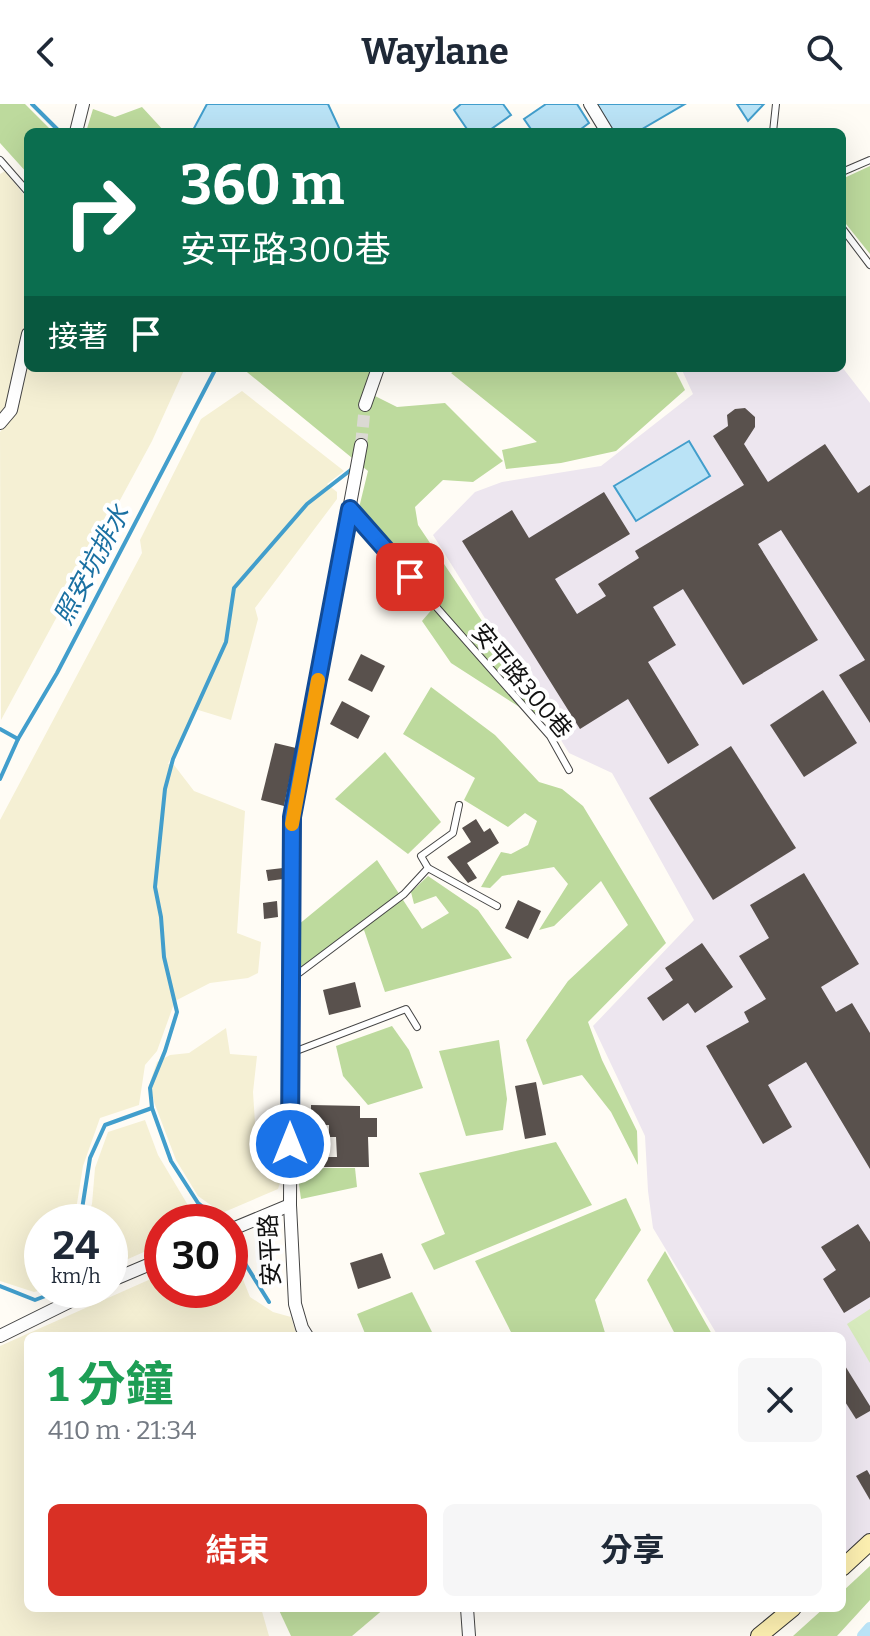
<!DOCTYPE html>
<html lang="zh-TW">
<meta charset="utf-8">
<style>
body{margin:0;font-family:Bitter,"Noto Sans TC",serif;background:#f6f6f7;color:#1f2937;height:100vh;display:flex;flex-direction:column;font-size:30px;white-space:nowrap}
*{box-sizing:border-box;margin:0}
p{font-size:26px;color:#747a83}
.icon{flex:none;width:44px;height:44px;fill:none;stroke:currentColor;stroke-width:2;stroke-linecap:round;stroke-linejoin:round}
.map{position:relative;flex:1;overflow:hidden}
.drawer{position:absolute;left:24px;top:1228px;width:822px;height:280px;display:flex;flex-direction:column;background:#fff;border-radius:12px;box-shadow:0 8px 32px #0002}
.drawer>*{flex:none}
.hud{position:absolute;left:24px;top:24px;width:822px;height:244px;border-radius:12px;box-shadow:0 8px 32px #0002;background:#0b6e4f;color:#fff;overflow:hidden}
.speed{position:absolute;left:24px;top:1100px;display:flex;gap:16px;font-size:40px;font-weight:700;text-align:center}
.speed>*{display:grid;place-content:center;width:104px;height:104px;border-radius:50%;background:#fff;box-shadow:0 8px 32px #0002;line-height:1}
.speed small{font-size:20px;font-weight:400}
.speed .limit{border:12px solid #d22;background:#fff;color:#111}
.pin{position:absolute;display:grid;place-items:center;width:68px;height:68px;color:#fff;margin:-34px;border-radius:16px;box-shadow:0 4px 12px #0006}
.me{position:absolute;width:88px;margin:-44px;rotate:0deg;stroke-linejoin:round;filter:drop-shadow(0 0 6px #0008)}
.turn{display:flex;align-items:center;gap:28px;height:168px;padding:0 24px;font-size:36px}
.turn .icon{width:104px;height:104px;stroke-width:2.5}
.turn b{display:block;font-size:56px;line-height:68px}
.then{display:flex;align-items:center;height:76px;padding:0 24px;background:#0003;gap:16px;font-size:30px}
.round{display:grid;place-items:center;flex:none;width:84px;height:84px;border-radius:12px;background:#f6f6f7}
.head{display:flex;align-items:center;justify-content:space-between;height:136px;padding:0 24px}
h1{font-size:48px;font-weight:700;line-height:60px;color:#1e9e55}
.primary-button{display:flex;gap:16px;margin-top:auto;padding:16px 24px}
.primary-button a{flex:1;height:92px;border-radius:12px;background:#d93025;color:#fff;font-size:32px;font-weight:700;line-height:92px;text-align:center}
.primary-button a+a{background:#f6f6f7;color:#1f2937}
header{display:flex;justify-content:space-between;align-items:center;height:104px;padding:0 24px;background:#fff;font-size:36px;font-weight:700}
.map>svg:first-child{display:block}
.industrial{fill:#ede6ef}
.farmland{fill:#f5f0d4}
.green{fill:#d7eabd}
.forest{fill:#bdda9d}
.water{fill:#bae3f6;stroke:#429ecc;stroke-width:2}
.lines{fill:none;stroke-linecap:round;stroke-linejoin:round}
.stream{stroke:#429ecc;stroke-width:4}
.canal{stroke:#bae3f6;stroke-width:12}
.building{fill:#59514d}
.street-tunnel{stroke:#dbd9d3;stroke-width:12;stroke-dasharray:12 6;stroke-linecap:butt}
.lane-casing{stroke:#444;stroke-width:8}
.street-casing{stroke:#444;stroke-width:14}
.secondary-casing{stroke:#333;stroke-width:18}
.lane{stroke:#fff;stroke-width:6}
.street{stroke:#fff;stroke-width:12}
.secondary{stroke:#fdf0b1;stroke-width:16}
.route-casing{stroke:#114b97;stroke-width:20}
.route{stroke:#1a73e8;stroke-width:14}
.slow{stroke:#f59e0b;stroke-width:14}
.labels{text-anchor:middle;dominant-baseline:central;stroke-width:8;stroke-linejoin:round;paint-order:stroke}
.street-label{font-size:24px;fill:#111;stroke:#fff}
.water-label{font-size:26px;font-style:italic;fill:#1a70a2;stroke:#fff}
</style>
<header><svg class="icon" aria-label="back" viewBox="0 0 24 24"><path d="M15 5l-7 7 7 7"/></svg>Waylane<svg class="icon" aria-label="search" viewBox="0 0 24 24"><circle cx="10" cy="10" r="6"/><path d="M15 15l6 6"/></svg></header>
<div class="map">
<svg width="870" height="1532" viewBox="0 0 870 1532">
<rect width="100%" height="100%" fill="#fffcf5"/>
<path class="industrial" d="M842,263L870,299V1431L848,1451L842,1441V1232H718L653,1124L648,1087L645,1032L593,922L694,816L612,669L569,649L433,431L475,388L502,378L601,362L693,290L681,264Z"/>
<g class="farmland">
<path d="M5,67L28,96V205L6,304L0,312V70Z"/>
<path d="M28,252V264H185L152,337L1,616L0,328L15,309Z"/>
<path d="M242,287L344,367L327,380L337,388V395L255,504L258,515L231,616L195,605L168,660L174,661L194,687L245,707L237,829L261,838L258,869L248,874L210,879L175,897L157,947L145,961L139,1001L100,1014L83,1062L74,1118H42V1186L34,1188L0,1177V716L142,449L140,436L201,315Z"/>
<path d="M226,924L230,950L257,952L253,988L255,1019L283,1038L281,1076L278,1085L222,1109L198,1092L176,1056L154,998L150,978L157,958L170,951L189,949Z"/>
<path d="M145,1016L158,1051L198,1118H162V1140L110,1163V1118H85L92,1100L95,1064L108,1028Z"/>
<path d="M230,1143L250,1193L273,1208L291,1213L297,1232H28V1504H261L269,1532H0V1242L162,1170V1186H230Z"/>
</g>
<path class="green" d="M870,1205V1259L847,1220Z"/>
<g class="forest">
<path d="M0,0H25L53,28H28V70L0,39Z"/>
<path d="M142,3L165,28H86L93,5L115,13Z"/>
<path d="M870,62V150L842,115V75Z"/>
<path d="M242,264H370L373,291L397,303L445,299L503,357L473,378L443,376L415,403L418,421L549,617L521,604L451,559L422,517L434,503L357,412L368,367Z"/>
<path d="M460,264H674L685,286L616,347L561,359L506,365L502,346L537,338L451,269Z"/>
<path d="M431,583L495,631L539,678L562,685L583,702L666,839L588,918L602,956L637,1027L638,1061L611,1008L582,971L543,981L526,936L568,877L628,821L601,777L554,822L539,826L568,780L554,763L502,772L490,784L481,783L501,748L511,750L528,741L537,717L525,709L508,723L464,696L475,674L403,630Z"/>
<path d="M385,648L441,718L408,750L335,695Z"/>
<path d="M377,756L422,825L449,809L436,792L414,800L411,788L428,772L478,806L512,854L385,888L364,826L299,865L298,821Z"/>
<path d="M392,922L409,946L423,984L368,1001L343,972L336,942Z"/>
<path d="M499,936L507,995L503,1026L466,1032L439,947Z"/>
<path d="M556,1038L592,1101L434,1166L421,1140L445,1130L419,1069Z"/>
<path d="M324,1064H355L357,1083L301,1095L297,1066Z"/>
<path d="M626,1094L641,1126L595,1196L606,1232H513L475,1157Z"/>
<path d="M665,1147L713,1232H676L647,1176Z"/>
<path d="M412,1188L434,1232H366L357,1210Z"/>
<path d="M870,1462V1496L837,1532H793L824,1504H842V1488Z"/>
<path d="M278,1504H385L352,1532H291Z"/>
</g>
<g class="water">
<path d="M207,0H328L341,28H192Z"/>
<path d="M461,0H503L511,11L487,28H469L454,6Z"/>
<path d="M546,0H577L589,19L577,28H533L524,15Z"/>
<path d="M597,0H685L637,28H613Z"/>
<path d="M737,0H764L748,17Z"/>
<path d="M689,337L710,372L636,417L614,382Z"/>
</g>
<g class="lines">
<g class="stream">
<path d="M32,0L60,28"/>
<path d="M0,625L18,635"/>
<path d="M0,675L18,635L57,569L216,264"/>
<path d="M80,1118L90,1054L105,1021L152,1004"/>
<path d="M221,1118L198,1099L171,1057L152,1004L150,984L165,947L177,908L164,853L161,813L155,783L165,685L173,655L226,538L234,484L307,400L352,365"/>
<path d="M231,1137L269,1198"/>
<path d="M0,1182L35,1196L61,1186"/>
</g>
<path class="canal" d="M863,1532L870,1524"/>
</g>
<g class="building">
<path d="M745,304L755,313V323L744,340L768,378L825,340L858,389L870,381V619L839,571L865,556L781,426L758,440L818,536L743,581L683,485L653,503L676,541L648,558L699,641L668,660L628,595L580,625L462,437L512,406L529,434L604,388L630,430L555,475L577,510L606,492L598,480L639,454L635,447L744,381L713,332L728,322L727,311L735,305Z"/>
<path d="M361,550L385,562L372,588L348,576Z"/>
<path d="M823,586L857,639L804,673L770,621Z"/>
<path d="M342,597L370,612L358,635L330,620Z"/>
<path d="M275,639L296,644L284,702L261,696Z"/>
<path d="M731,642L796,744L713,796L649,694Z"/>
<path d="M476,715L484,728L490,724L499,739L467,759L477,774L468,779L447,753L471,738L462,724Z"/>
<path d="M283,764V775L268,777L266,766Z"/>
<path d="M804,769L859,860L821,883L836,908L852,899L870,929V1065L806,958L768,981L792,1023L763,1040L706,942L749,918L744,908L766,895L739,852L769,834L750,801Z"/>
<path d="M518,796L541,807L528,835L505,824Z"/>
<path d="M277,797L278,813L264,815L263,799Z"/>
<path d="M702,839L733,883L695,909L688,899L663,917L647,894L673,876L665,864Z"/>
<path d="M355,878L361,903L329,911L323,886Z"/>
<path d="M536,978L546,1031L525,1035L515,982Z"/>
<path d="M311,1001L360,1002V1014H377V1033H368L369,1063H323V1053H337L336,1033H329V1021H311Z"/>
<path d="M858,1120L870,1138V1193L844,1209L823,1175L836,1166L821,1143Z"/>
<path d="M382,1149L391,1174L358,1185L350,1159Z"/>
<path d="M842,1257L870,1302V1307L856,1315L842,1293Z"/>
<path d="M867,1366L870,1371V1396L856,1372Z"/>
</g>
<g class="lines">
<path class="street-tunnel" d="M361,341L365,301"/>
<g class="lane-casing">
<g id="lane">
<path d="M773,28L776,0"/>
<path d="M0,56L28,88"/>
<path d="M842,68L870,56"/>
<path d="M842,124L870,161"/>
<path d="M350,405L550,632L569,666"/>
<path d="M428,764L421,752L453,729L459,701"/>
<path d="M291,875L404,790L428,764L497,802"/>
<path d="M291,949L406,905L417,923"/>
</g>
</g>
<g class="street-casing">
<g id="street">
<path d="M590,0L607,28"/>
<path d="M76,28L83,0"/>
<path d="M365,301L378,264"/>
<path d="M0,319L11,306L28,230"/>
<path d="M230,1126L290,1101"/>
<path d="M110,1177L162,1155"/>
<path d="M0,1232L93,1186"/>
<path d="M307,1232L302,1224L295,1200L290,1101L292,713L361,341"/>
<path d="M467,1504L469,1532"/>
</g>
</g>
<g class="secondary-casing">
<g id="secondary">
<path d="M842,1464L870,1438"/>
<path d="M759,1532L793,1504"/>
</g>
</g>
<use href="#lane" class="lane"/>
<use href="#street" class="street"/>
<use href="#secondary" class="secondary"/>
</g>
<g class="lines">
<g class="route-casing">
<path id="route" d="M290,1040L292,713L350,405L410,473"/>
</g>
<use href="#route" class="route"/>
<path class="slow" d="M292,720L318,576"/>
</g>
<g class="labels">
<g class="street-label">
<text transform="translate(522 577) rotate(50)">安平路300巷</text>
<text transform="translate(270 1146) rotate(-93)">安平路</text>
</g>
<g class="water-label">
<text transform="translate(92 461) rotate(-62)">照安坑排水</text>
</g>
</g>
</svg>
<div class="speed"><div>24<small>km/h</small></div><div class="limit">30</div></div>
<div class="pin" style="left:410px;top:473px;background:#d93025"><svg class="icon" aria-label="arrive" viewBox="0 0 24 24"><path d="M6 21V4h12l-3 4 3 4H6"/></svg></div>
<svg class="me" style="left:290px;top:1040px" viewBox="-20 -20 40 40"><circle r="17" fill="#1a73e8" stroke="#fff" stroke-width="3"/><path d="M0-11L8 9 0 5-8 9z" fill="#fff"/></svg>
<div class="hud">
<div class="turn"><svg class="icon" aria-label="right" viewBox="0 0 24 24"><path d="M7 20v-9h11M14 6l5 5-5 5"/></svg><div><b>360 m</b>安平路300巷</div></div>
<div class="then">接著<svg class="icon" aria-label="arrive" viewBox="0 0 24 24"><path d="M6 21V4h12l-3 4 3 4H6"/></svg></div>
</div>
<section class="drawer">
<div class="head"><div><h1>1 分鐘</h1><p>410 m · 21:34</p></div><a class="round"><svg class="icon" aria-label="close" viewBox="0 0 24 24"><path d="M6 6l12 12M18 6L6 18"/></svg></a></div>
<div class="primary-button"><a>結束</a><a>分享</a></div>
</section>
</div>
